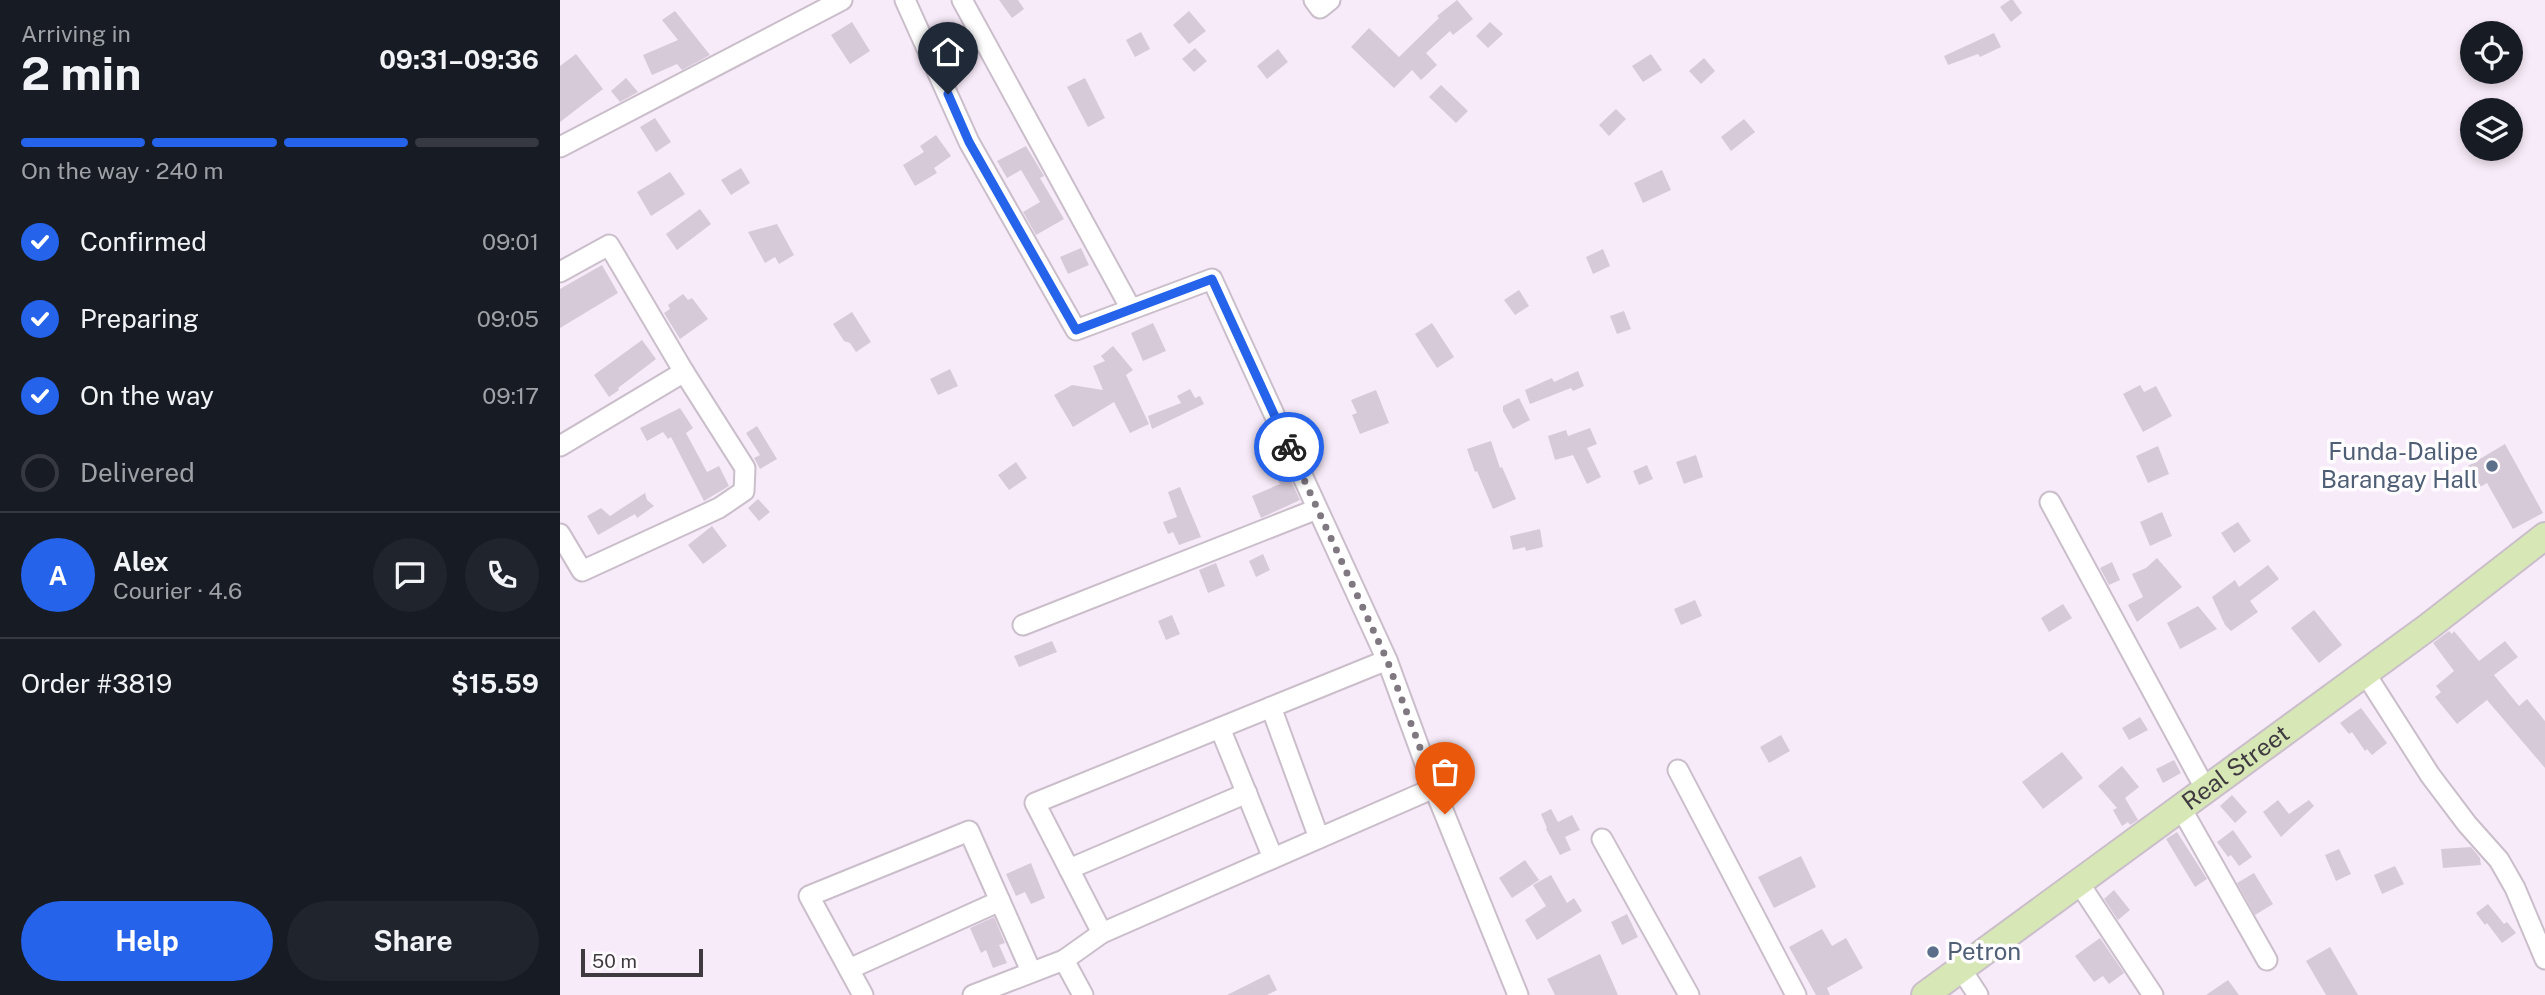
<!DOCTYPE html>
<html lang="en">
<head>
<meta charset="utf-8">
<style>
  :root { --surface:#171b24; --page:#20242c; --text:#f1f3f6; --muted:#9ea1a6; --line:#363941; --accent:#2563eb }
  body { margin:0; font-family:"Public Sans",sans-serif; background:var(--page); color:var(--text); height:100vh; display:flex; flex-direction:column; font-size:26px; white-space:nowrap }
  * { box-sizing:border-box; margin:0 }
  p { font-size:23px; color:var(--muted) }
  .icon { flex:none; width:38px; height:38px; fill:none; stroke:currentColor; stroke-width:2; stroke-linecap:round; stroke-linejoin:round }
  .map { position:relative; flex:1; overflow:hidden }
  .sheet { display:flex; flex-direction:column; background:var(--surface); width:560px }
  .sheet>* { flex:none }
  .fabs { position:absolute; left:1900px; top:21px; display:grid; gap:14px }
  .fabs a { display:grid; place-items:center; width:63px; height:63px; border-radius:50%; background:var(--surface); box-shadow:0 4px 10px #0003; font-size:35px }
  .scale { position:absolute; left:21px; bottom:18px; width:122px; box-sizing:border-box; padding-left:7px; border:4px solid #3f3a3f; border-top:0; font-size:19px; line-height:24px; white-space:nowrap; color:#3f3a3f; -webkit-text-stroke:5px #fffcff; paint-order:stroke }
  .pin { position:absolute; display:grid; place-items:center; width:60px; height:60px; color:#fff; margin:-72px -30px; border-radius:50% 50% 50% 0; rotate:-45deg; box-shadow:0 0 7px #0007 }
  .pin .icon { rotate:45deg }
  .courier { position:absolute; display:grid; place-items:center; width:70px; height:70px; margin:-35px; border:5px solid #2563eb; border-radius:50%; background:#fff; color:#222; box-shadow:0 2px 9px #0007 }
  .overview em { font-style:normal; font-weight:700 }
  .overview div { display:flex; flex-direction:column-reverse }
  .overview { display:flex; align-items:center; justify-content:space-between; height:119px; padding:0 21px }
  h1 { font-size:46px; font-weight:700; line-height:52px }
  .bar { display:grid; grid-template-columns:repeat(4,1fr); gap:10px 7px; align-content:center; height:84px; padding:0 21px }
  .bar i { height:9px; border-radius:5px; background:var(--line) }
  .bar .active { background:var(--accent) }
  .bar p { grid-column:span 4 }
  .line { display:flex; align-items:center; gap:18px; padding:0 21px; border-top:2px solid var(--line) }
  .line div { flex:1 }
  .round { display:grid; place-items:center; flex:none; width:74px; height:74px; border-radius:37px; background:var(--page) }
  ol { padding:0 21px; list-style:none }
  li { display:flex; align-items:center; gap:21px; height:77px }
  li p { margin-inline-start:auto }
  li .icon { padding:7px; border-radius:50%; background:var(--accent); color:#fff; stroke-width:4 }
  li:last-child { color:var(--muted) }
  li i { width:38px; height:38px; border:4px solid var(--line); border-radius:50% }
  .button { display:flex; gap:14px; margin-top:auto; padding:14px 21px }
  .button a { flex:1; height:80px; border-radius:42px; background:var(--accent); color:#fff; font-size:28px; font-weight:700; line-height:80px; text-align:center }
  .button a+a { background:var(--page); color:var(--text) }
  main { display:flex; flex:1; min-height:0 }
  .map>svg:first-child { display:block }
  .building { fill:#d7cad8 }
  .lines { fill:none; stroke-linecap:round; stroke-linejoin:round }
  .minor-casing { stroke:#cabecb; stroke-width:23 }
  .secondary-casing { stroke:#cabecb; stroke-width:30 }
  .minor { stroke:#fff; stroke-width:19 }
  .secondary { stroke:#d7e7b5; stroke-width:26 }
  .done { stroke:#807880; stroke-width:7; stroke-dasharray:0 12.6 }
  .route { stroke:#2563eb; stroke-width:9 }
  .service-dot { fill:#5c6f8a; stroke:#fffcff; stroke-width:2.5 }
  .labels { text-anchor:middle; stroke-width:7; stroke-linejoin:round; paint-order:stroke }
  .service-label { font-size:24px; fill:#4e5e75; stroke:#fffcff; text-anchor:end }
  .street-label { font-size:24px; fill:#3f3a3f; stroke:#fffcff }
</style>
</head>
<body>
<main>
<section class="sheet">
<div class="overview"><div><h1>2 min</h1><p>Arriving in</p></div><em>09:31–09:36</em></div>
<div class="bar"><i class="active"></i><i class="active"></i><i class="active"></i><i></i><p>On the way · 240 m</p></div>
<ol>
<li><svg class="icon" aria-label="check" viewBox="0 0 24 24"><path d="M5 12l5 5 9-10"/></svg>Confirmed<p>09:01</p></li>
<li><svg class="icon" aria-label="check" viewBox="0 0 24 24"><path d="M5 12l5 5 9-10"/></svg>Preparing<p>09:05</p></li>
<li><svg class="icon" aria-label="check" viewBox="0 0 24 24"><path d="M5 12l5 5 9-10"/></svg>On the way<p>09:17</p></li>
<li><i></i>Delivered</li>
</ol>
<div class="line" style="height:126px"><b class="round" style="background:var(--accent);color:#fff">A</b><div><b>Alex</b><p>Courier · 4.6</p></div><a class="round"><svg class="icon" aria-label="chat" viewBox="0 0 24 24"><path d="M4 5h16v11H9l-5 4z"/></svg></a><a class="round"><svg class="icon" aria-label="phone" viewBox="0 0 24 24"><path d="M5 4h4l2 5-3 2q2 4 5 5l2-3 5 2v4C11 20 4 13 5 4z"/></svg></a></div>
<div class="line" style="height:91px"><div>Order #3819</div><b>$15.59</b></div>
<div class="button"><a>Help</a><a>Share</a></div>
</section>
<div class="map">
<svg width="1985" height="995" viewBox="0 0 1985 995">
  <rect width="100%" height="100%" fill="#f8ebf9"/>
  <g class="building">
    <path d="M439 0H458L464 9 452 18Z"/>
    <path d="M897 0 913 19 893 35 890 31 866 53 877 65 861 80 852 70 834 88 791 47 809 28 839 57 879 18 877 16Z"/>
    <path d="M1450 0H1453L1462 13 1451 22 1440 7Z"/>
    <path d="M115 11 150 55 122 70 117 64 92 75 83 55 118 40 102 20Z"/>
    <path d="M629 11 646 31 629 44 613 25Z"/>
    <path d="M292 22 310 51 290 64 271 35Z"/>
    <path d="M930 22 943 34 928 48 916 36Z"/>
    <path d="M581 32 590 49 575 57 566 40Z"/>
    <path d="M1434 33 1441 47 1420 57 1418 54 1388 65 1384 56Z"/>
    <path d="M635 48 647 61 634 72 622 59Z"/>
    <path d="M718 49 728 62 707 79 697 66Z"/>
    <path d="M16 54 43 89 0 122V66Z"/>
    <path d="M1091 54 1102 70 1083 82 1072 66Z"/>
    <path d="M1144 58 1155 71 1141 84 1129 71Z"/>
    <path d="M66 78 78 92 60 102 51 91Z"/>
    <path d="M525 78 545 118 528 127 507 87Z"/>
    <path d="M881 85 908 111 896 123 869 97Z"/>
    <path d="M1056 109 1066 119 1049 136 1039 125Z"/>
    <path d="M95 118 111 142 96 152 80 127Z"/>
    <path d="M1184 119 1195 132 1171 151 1161 137Z"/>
    <path d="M376 135 391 156 374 168 377 173 355 186 343 165 364 152 360 146Z"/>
    <path d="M466 146 484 176 480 178 504 219 476 235 463 212 480 202 461 170 447 178 437 161Z"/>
    <path d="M181 168 190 183 171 195 161 180Z"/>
    <path d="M1102 170 1111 190 1083 203 1074 183Z"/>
    <path d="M110 172 125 194 91 216 77 192Z"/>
    <path d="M140 209 151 224 117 250 106 234Z"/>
    <path d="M217 224 234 255 219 264 215 257 205 263 188 232Z"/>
    <path d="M521 248 529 265 508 274 500 257Z"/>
    <path d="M1043 249 1050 266 1033 274 1026 257Z"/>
    <path d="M42 265 58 293 0 328V289Z"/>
    <path d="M959 290 969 306 955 315 944 300Z"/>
    <path d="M123 294 128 300 132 298 148 319 120 339 104 313 110 309 108 305Z"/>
    <path d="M1064 311 1071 329 1057 334 1050 316Z"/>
    <path d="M292 312 311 342 296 352 290 343 284 341 273 324Z"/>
    <path d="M593 323 606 351 583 361 571 333Z"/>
    <path d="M872 323 894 357 877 368 855 334Z"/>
    <path d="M82 340 96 359 58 388 59 390 49 397 34 375Z"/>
    <path d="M553 346 573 370 566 375 589 424 570 433 554 402 513 427 494 395 512 385 543 390 533 366 545 361 541 356Z"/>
    <path d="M390 369 398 386 378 395 370 379Z"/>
    <path d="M1018 371 1024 386 1013 391 1011 388 970 404 965 390 992 378 994 382Z"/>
    <path d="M1580 385 1584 392 1596 386 1612 416 1583 432 1563 394Z"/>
    <path d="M630 389 635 398 640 396 644 404 592 429 588 416 621 403 617 396Z"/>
    <path d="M816 390 829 423 800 434 792 415 797 413 791 400Z"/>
    <path d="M959 398 970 420 953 429 943 411V406Z"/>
    <path d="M120 408 133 428 126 433 147 472 159 466 169 486 144 501 111 437 108 439 103 432 87 441 80 428Z"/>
    <path d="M197 426 217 459 200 469 194 458 200 455 186 433Z"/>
    <path d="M1030 428 1037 444 1027 448 1041 477 1027 484 1013 455 995 460 988 436 1006 430 1008 436Z"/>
    <path d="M931 441 940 468 942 467 956 499 933 509 917 471 915 472 907 449Z"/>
    <path d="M1945 444 1983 513 1953 529 1927 483 1920 487 1908 466Z"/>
    <path d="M1598 446 1609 474 1588 483 1576 456Z"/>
    <path d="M1136 455 1143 477 1124 484 1116 462Z"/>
    <path d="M456 462 467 478 449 490 438 475Z"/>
    <path d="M1087 465 1093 479 1079 485 1073 471Z"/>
    <path d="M725 468 740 500 701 518 692 496 720 484 715 474Z"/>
    <path d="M620 487 641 537 619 545 613 532 608 534 603 522 617 517 608 492Z"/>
    <path d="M85 493 87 500 94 506 77 518 75 514 38 535 27 516 41 508 50 516Z"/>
    <path d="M198 499 210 512 199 521 188 508Z"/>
    <path d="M1602 512 1612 536 1590 546 1580 522Z"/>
    <path d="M1678 522 1691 541 1674 553 1661 533Z"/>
    <path d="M152 526 167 546 143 564 128 545Z"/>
    <path d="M980 529 983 547 966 551 965 547 953 550 950 536Z"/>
    <path d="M703 554 710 570 696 577 689 561Z"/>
    <path d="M1597 558 1622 587 1577 622 1568 605 1583 597 1572 574 1586 568Z"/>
    <path d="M1552 562 1560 580 1549 585 1540 568Z"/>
    <path d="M656 563 665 586 648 593 639 570Z"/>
    <path d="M1708 565 1719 579 1690 601 1698 612 1671 631 1665 625 1652 597 1675 580 1679 587Z"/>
    <path d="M1135 600 1142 616 1121 625 1114 609Z"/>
    <path d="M1503 604 1512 618 1489 632 1481 618Z"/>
    <path d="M1638 606 1657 629 1620 649 1607 623Z"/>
    <path d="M1754 610 1782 645 1759 663 1731 628Z"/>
    <path d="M612 615 620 634 606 640 598 621Z"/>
    <path d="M1889 631 1892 634 1894 631 1919 661 1945 641 1958 657 1934 675 1959 706 1967 699 1985 721V768L1927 700 1897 724 1875 697 1881 692 1876 686 1894 671 1873 643Z"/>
    <path d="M492 641 497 652 459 667 454 656Z"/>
    <path d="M1801 708 1827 743 1812 755 1807 749 1805 751 1792 732 1789 734 1780 723Z"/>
    <path d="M1580 717 1588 730 1569 740 1562 728Z"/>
    <path d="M1221 735 1230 751 1209 763 1200 747Z"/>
    <path d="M1502 752 1523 778 1483 809 1462 782Z"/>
    <path d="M1614 760 1621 773 1603 783 1596 769Z"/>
    <path d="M1562 766 1579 787 1565 798 1578 820 1570 825 1568 822 1562 826 1553 810 1557 808 1538 786Z"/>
    <path d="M1672 795 1687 812 1675 823 1660 806Z"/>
    <path d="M1718 800 1729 814 1749 800 1754 806 1721 837 1703 812Z"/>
    <path d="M991 809 998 822 1012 815 1020 830 1005 837 1011 850 1000 855 986 829 987 828 981 814Z"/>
    <path d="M1673 830 1692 857 1679 866 1671 855 1668 857 1657 842Z"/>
    <path d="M1617 832 1647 879 1635 887 1606 839Z"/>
    <path d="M1911 847 1920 858 1921 865 1883 868 1881 849Z"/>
    <path d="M1779 849 1791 874 1776 881 1765 855Z"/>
    <path d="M1241 856 1256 887 1214 908 1198 877Z"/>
    <path d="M965 860 979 880 952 898 939 878Z"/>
    <path d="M471 863 485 898 471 904 465 892 456 896 446 874Z"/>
    <path d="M1835 866 1844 884 1822 894 1814 875Z"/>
    <path d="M1694 873 1713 904 1695 915 1677 883Z"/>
    <path d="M991 875 1007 903 1014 898 1022 911 977 940 965 920 986 906 973 885Z"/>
    <path d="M1554 890 1570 910 1558 920 1544 899Z"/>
    <path d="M1928 904 1944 924 1947 922 1956 933 1942 943 1927 923 1925 925 1916 913Z"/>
    <path d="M1067 914 1078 937 1062 945 1051 922Z"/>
    <path d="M434 917 445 943 439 945 447 963 433 968 426 950 421 953 410 928Z"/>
    <path d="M1262 929 1272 946 1286 938 1303 968 1267 988 1270 995H1256L1229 947Z"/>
    <path d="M1540 938 1564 973 1549 984 1543 976 1534 982 1515 956Z"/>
    <path d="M1770 947 1798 995H1766L1746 961Z"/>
    <path d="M1040 954 1058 995H995L987 979Z"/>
    <path d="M709 974 717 990 707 995H667Z"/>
    <path d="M1668 980 1679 995H1646Z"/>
  </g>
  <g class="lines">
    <defs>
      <g id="minor">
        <path d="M345 0 409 142 516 330 652 279 827 660 874 788 958 995"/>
        <path d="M402 0 571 309"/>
        <path d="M754 0 760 8 770 0"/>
        <path d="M0 147 282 0"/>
        <path d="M0 272 49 245 124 372 185 468 184 491 159 508 22 571 0 534"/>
        <path d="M0 446 124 372"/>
        <path d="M1490 502 1646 790"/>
        <path d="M463 625 757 509"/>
        <path d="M1805 673 1870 775 1907 824 1939 860 1955 888 1985 959"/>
        <path d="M711 707 759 838"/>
        <path d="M660 728 713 858"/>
        <path d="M1118 770 1236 995"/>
        <path d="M1621 808 1707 960"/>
        <path d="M1042 839 1129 995"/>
        <path d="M509 869 687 793"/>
        <path d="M1519 883 1593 995"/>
        <path d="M542 933 475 803 827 660"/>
        <path d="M504 960 542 933 874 788"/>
        <path d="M289 969 440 901"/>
        <path d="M1401 969 1418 995"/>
        <path d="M303 995 249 896 409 831 471 971"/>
        <path d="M413 995 504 960 523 995"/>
      </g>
      <g id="secondary">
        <path id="s1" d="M1365 995 1868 627 1985 536"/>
      </g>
    </defs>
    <use href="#minor" class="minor-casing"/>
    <use href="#secondary" class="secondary-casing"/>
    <use href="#minor" class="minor"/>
    <use href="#secondary" class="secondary"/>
  </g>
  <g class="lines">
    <path class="done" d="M729 447 827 660 885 814"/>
    <path class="route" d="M388 94 409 142 516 330 652 279 729 447"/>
  </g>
  <g class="service-dot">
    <circle cx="1932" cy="466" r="7"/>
    <circle cx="1373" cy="952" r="7"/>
  </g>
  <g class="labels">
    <g class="service-label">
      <text x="1918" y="460">Funda-Dalipe<tspan x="1918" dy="28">Barangay Hall</tspan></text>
      <text x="1387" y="960" text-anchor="start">Petron</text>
    </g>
    <g class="street-label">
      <text dy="8" stroke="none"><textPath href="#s1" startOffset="385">Real Street</textPath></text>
    </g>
  </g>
</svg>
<div class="fabs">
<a><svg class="icon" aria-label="locate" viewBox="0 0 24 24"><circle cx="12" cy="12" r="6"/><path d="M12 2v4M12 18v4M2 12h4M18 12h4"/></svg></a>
<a><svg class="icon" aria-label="layers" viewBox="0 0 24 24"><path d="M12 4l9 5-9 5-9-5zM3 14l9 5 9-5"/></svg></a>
</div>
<div class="scale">50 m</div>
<div class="pin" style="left:885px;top:814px;background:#ea580c"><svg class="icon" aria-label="bag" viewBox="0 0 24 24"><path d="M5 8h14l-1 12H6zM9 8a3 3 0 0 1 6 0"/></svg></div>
<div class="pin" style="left:388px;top:94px;background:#1f2937"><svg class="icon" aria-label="home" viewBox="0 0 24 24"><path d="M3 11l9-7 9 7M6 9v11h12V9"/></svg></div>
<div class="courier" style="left:729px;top:447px"><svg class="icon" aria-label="bike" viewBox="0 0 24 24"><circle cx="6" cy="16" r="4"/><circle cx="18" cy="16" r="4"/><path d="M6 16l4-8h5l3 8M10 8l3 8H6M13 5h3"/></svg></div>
</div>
</main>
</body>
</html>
